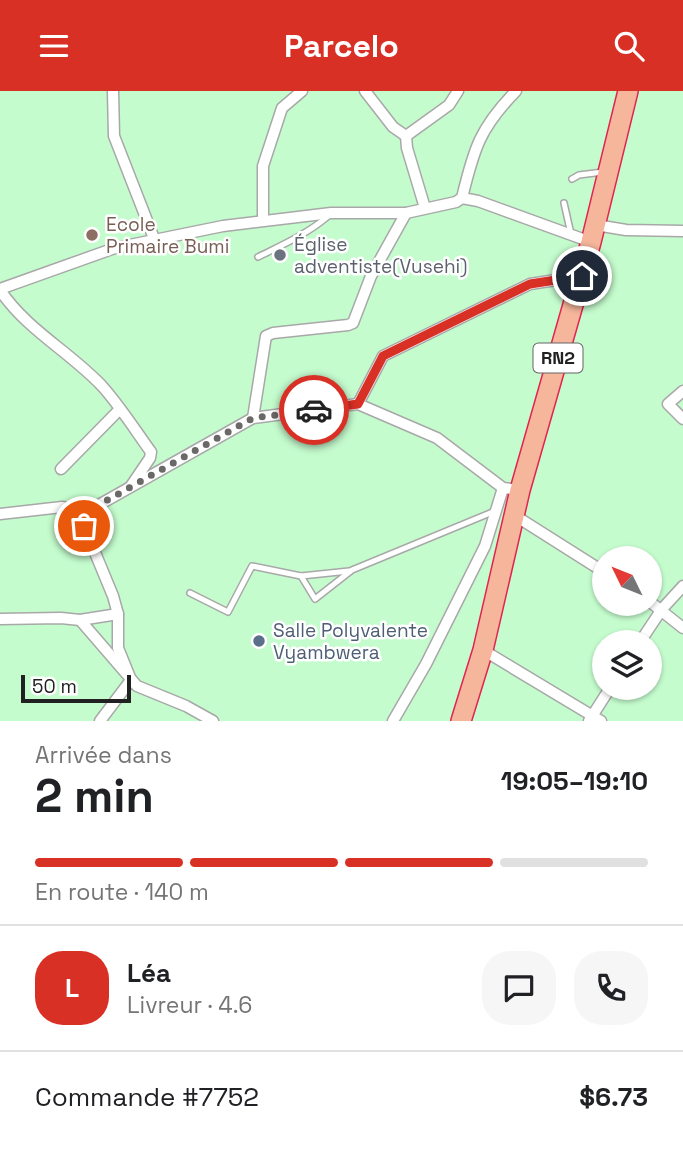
<!DOCTYPE html>
<html lang="fr">
<head>
<meta charset="utf-8">
<style>
  :root { --surface:#fff; --page:#f6f6f6; --text:#202124; --muted:#757577; --line:#e0e0e0; --accent:#d93025 }
  body { margin:0; font-family:"Space Grotesk",sans-serif; background:var(--page); color:var(--text); height:100vh; display:flex; flex-direction:column; font-size:26px; white-space:nowrap }
  * { box-sizing:border-box; margin:0 }
  p { font-size:23px; color:var(--muted) }
  .icon { flex:none; width:38px; height:38px; fill:none; stroke:currentColor; stroke-width:2; stroke-linecap:round; stroke-linejoin:round }
  .map { position:relative; height:630px; overflow:hidden }
  .details { display:flex; flex-direction:column; background:var(--surface); flex:1 }
  .details>* { flex:none }
  .needle { width:46px; rotate:313deg }
  .tools { position:absolute; left:592px; top:455px; display:grid; gap:14px }
  .tools a { display:grid; place-items:center; width:70px; height:70px; border-radius:50%; background:var(--surface); box-shadow:0 2px 5px #0004; font-size:35px }
  .scale { position:absolute; left:21px; bottom:18px; width:110px; box-sizing:border-box; padding-left:7px; border:4px solid #212121; border-top:0; font-size:19px; line-height:24px; white-space:nowrap; color:#212121; -webkit-text-stroke:5px #fff; paint-order:stroke }
  .pin { position:absolute; display:grid; place-items:center; width:60px; height:60px; color:#fff; margin:-30px; border:4px solid #fff; border-radius:50%; box-shadow:0 2px 7px #0007 }
  .courier { position:absolute; display:grid; place-items:center; width:70px; height:70px; margin:-35px; border:5px solid #d93025; border-radius:50%; background:#fff; color:#222; box-shadow:0 2px 9px #0007 }
  .summary em { font-style:normal; font-weight:600 }
  .summary div { display:flex; flex-direction:column-reverse }
  .summary { display:flex; align-items:center; justify-content:space-between; height:119px; padding:0 35px }
  h1 { font-size:46px; font-weight:600; line-height:52px }
  .bar { display:grid; grid-template-columns:repeat(4,1fr); gap:10px 7px; align-content:center; height:84px; padding:0 35px }
  .bar i { height:9px; border-radius:5px; background:var(--line) }
  .bar .current { background:var(--accent) }
  .bar p { grid-column:span 4 }
  .line { display:flex; align-items:center; gap:18px; padding:0 35px; border-top:2px solid var(--line) }
  .line div { flex:1 }
  .round { display:grid; place-items:center; flex:none; width:74px; height:74px; border-radius:28px; background:var(--page) }
  header { display:flex; justify-content:space-between; align-items:center; height:91px; padding:0 35px; background:var(--accent); color:#fff; font-size:32px; font-weight:600 }
  .map>svg:first-child { display:block }
  .park { fill:#c5fcce; fill-rule:evenodd }
  .lines { fill:none; stroke-linecap:round; stroke-linejoin:round }
  .service-casing { stroke:#a8a8a8; stroke-width:8 }
  .minor-casing { stroke:#a8a8a8; stroke-width:13 }
  .trunk-casing { stroke:#e32252; stroke-width:22 }
  .service { stroke:#fff; stroke-width:5 }
  .minor { stroke:#fff; stroke-width:10 }
  .trunk { stroke:#f5b69b; stroke-width:19 }
  .done { stroke:#6a6967; stroke-width:7; stroke-dasharray:0 12.6 }
  .route { stroke:#d93025; stroke-width:9 }
  .education-dot { fill:#8d6e63; stroke:#fff; stroke-width:2.5 }
  .worship-dot { fill:#6b7280; stroke:#fff; stroke-width:2.5 }
  .service-dot { fill:#5c6f8a; stroke:#fff; stroke-width:2.5 }
  .labels { text-anchor:middle; stroke-width:5; stroke-linejoin:round; paint-order:stroke }
  .shield { fill:#fff; stroke:#646464; stroke-width:2 }
  .shield-label { font-size:18px; font-weight:bold; fill:#212121 }
  .education-label { font-size:19px; fill:#785e54; stroke:#fff; text-anchor:start }
  .worship-label { font-size:19px; fill:#5b616d; stroke:#fff; text-anchor:start }
  .service-label { font-size:19px; fill:#4e5e75; stroke:#fff; text-anchor:start }
</style>
</head>
<body>
<header><svg class="icon" aria-label="menu" viewBox="0 0 24 24"><path d="M4 6h16M4 12h16M4 18h16"/></svg>Parcelo<svg class="icon" aria-label="search" viewBox="0 0 24 24"><circle cx="10" cy="10" r="6"/><path d="M15 15l6 6"/></svg></header>
<div class="map">
<svg width="683" height="630" viewBox="0 0 683 630">
  <rect width="100%" height="100%" fill="#f2f0e8"/>
  <path class="park" d="M0 0H683V630H0ZM604 467H649V513H604ZM604 551H649V597H604Z"/>
  <g class="lines">
    <defs>
      <g id="service">
        <path d="M572 88 579 84 603 81"/>
        <path d="M564 112 571 143"/>
        <path d="M258 166C282 154 307 143 327 126"/>
        <path d="M301 485 349 480"/>
        <path d="M190 502 228 521 252 475 301 485 315 508 352 479 495 420"/>
      </g>
      <g id="minor">
        <path d="M113 0 114 45 155 150"/>
        <path d="M365 0 393 36 406 45"/>
        <path d="M406 45 407 57 425 117"/>
        <path d="M406 45 449 14 458 0"/>
        <path d="M462 107C474 57 480 37 516 0"/>
        <path d="M263 129V75L282 17 302 0"/>
        <path d="M596 134 626 139 683 140"/>
        <path d="M0 198 115 157 223 135 331 122H406L456 111 462 107 478 110 591 151"/>
        <path d="M0 199C27 239 70 261 102 295 120 315 135 339 151 361L150 367 131 395"/>
        <path d="M683 300 668 313 683 328"/>
        <path d="M358 313 383 265 530 193 582 185"/>
        <path d="M253 327 266 245 273 242 348 234 353 232 371 185 406 122"/>
        <path d="M61 378 120 318"/>
        <path d="M0 423 62 416 88 420"/>
        <path d="M514 424 604 481"/>
        <path d="M649 510 683 537"/>
        <path d="M0 528 61 527 80 529 137 595 186 615 213 630"/>
        <path d="M80 529 118 523"/>
        <path d="M640 551 662 518 683 495"/>
        <path d="M483 559 601 630"/>
        <path d="M100 630 131 589 118 557V523L113 505 84 435 88 420 253 327 358 313 437 347 503 397 520 399"/>
        <path d="M393 630 426 573 485 455 503 397"/>
        <path d="M589 630 610 597"/>
      </g>
      <path id="trunk" d="M461 630 483 559 520 399 591 151 628 0"/>
    </defs>
    <use href="#service" class="service-casing"/>
    <use href="#minor" class="minor-casing"/>
    <use href="#trunk" class="trunk-casing"/>
    <use href="#service" class="service"/>
    <use href="#minor" class="minor"/>
    <use href="#trunk" class="trunk"/>
  </g>
  <g class="lines">
    <path class="done" d="M84 435 88 420 253 327 314 319"/>
    <path class="route" d="M314 319 358 313 383 265 530 193 582 185"/>
  </g>
  <circle class="education-dot" cx="92" cy="144" r="7"/>
  <circle class="worship-dot" cx="280" cy="164" r="7"/>
  <circle class="service-dot" cx="259" cy="550" r="7"/>
  <g class="labels">
    <rect class="shield" x="533.5" y="252.5" width="49" height="29" rx="5"/>
    <g class="shield-label">
      <text x="558" y="273">RN2</text>
    </g>
    <g class="education-label">
      <text x="106" y="140">Ecole<tspan x="106" dy="22">Primaire Bumi</tspan></text>
    </g>
    <g class="worship-label">
      <text x="294" y="160">Église<tspan x="294" dy="22">adventiste(Vusehi)</tspan></text>
    </g>
    <g class="service-label">
      <text x="273" y="546">Salle Polyvalente<tspan x="273" dy="22">Vyambwera</tspan></text>
    </g>
  </g>
</svg>
<div class="tools">
<a><svg class="needle" viewBox="-14 -14 28 28"><path d="M0-13l5 13h-10z" fill="#e53935"/><path d="M0 13l5-13h-10z" fill="#757577"/></svg></a>
<a><svg class="icon" aria-label="layers" viewBox="0 0 24 24"><path d="M12 4l9 5-9 5-9-5zM3 14l9 5 9-5"/></svg></a>
</div>
<div class="scale">50 m</div>
<div class="pin" style="left:84px;top:435px;background:#ea580c"><svg class="icon" aria-label="bag" viewBox="0 0 24 24"><path d="M5 8h14l-1 12H6zM9 8a3 3 0 0 1 6 0"/></svg></div>
<div class="pin" style="left:582px;top:185px;background:#1f2937"><svg class="icon" aria-label="home" viewBox="0 0 24 24"><path d="M3 11l9-7 9 7M6 9v11h12V9"/></svg></div>
<div class="courier" style="left:314px;top:319px"><svg class="icon" aria-label="car" viewBox="0 0 24 24"><path d="M5 17H2v-5l4-1 3-4h7l3 4 3 1v5h-3M9 17h6M6 11h13"/><circle cx="7" cy="17" r="2"/><circle cx="17" cy="17" r="2"/></svg></div>
</div>
<section class="details">
<div class="summary"><div><h1>2 min</h1><p>Arrivée dans</p></div><em>19:05–19:10</em></div>
<div class="bar"><i class="current"></i><i class="current"></i><i class="current"></i><i></i><p>En route · 140 m</p></div>
<div class="line" style="height:126px"><b class="round" style="background:var(--accent);color:#fff">L</b><div><b>Léa</b><p>Livreur · 4.6</p></div><a class="round"><svg class="icon" aria-label="chat" viewBox="0 0 24 24"><path d="M4 5h16v11H9l-5 4z"/></svg></a><a class="round"><svg class="icon" aria-label="phone" viewBox="0 0 24 24"><path d="M5 4h4l2 5-3 2q2 4 5 5l2-3 5 2v4C11 20 4 13 5 4z"/></svg></a></div>
<div class="line" style="height:91px"><div>Commande #7752</div><b>$6.73</b></div>
</section>
</body>
</html>
